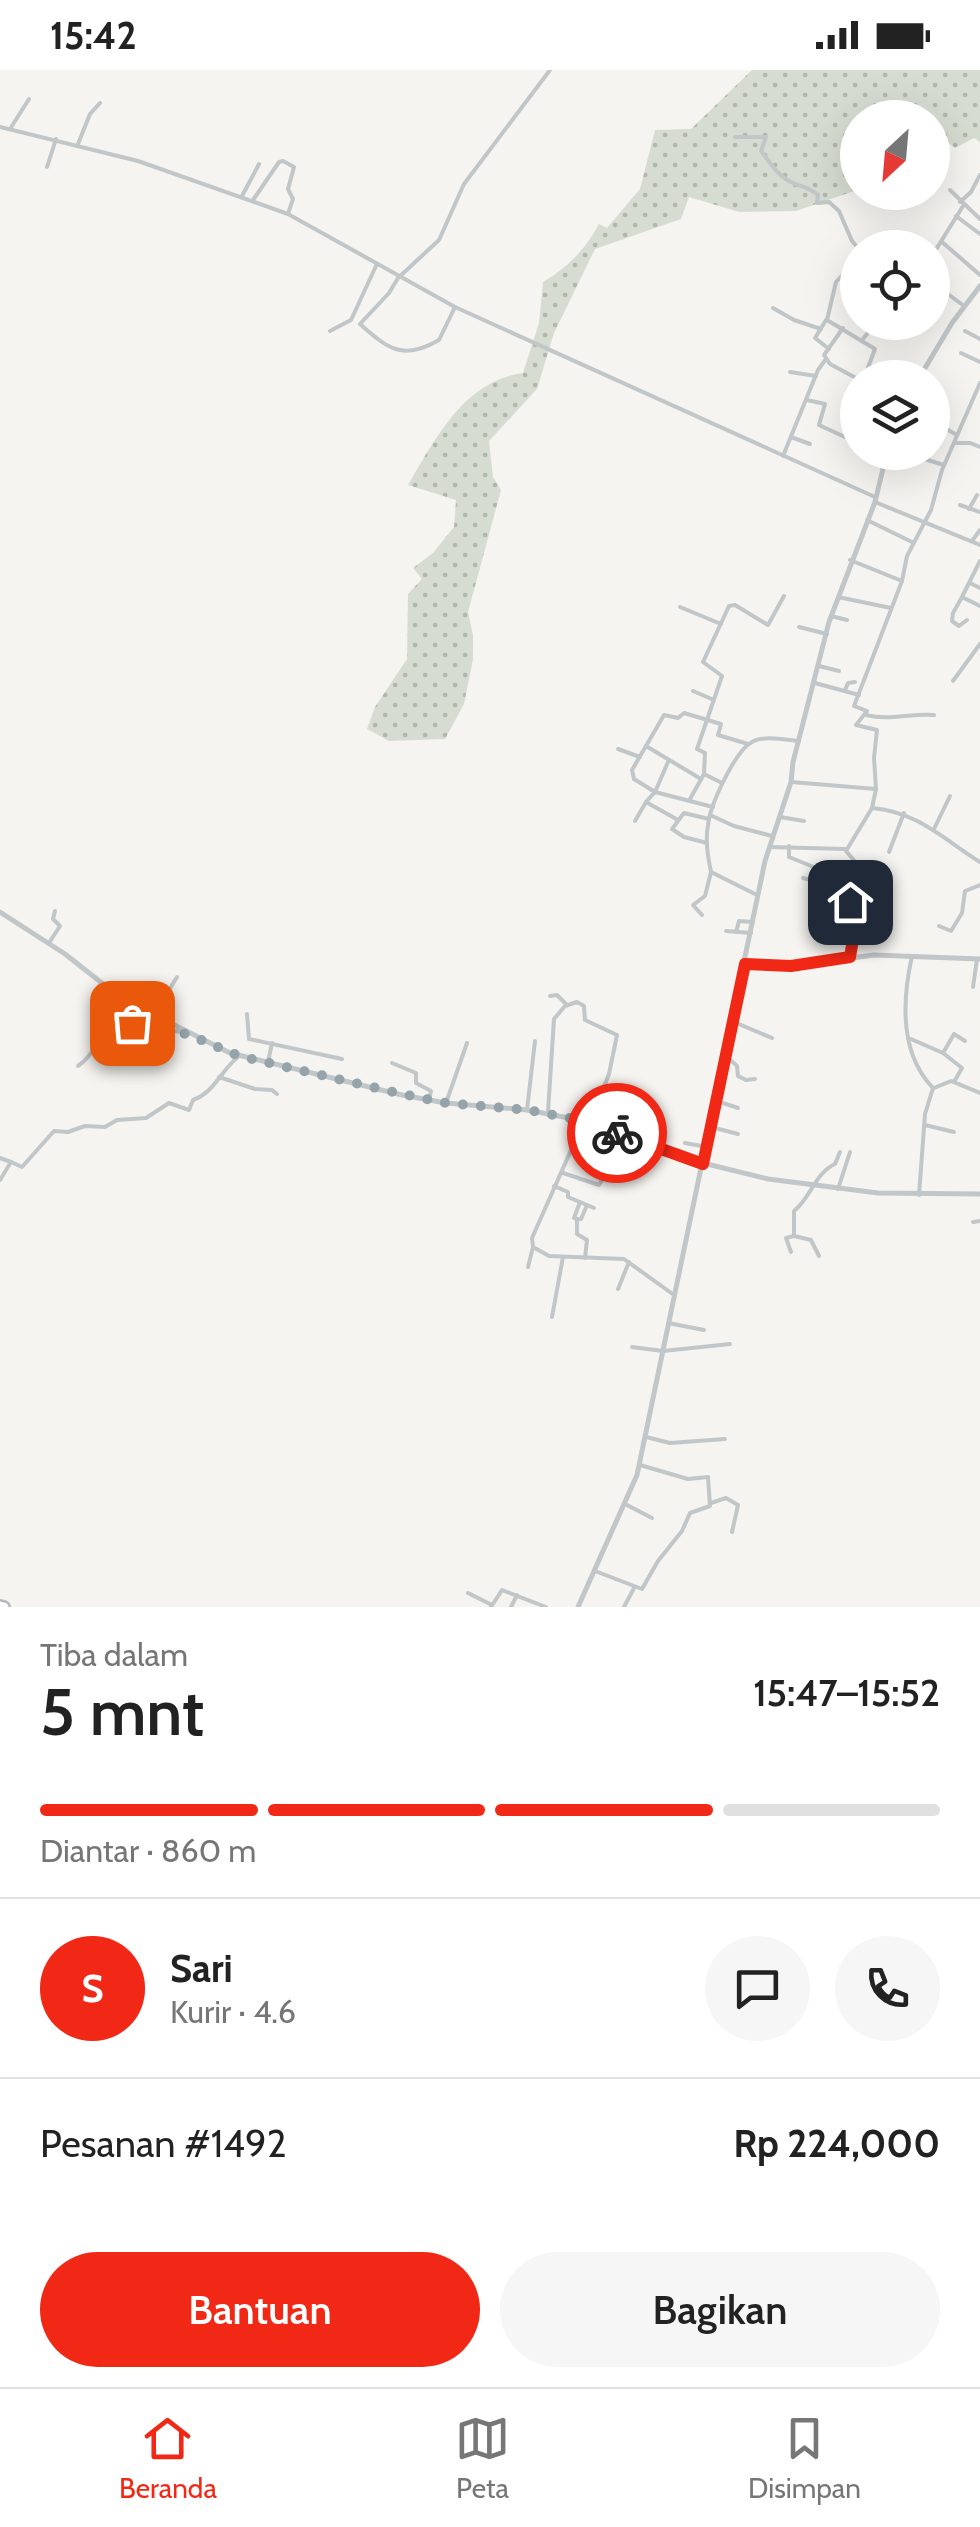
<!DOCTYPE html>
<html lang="id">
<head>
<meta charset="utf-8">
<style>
  :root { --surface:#fff; --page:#f6f6f6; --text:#222; --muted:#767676; --line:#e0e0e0; --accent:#f02815 }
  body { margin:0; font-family:Cabin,sans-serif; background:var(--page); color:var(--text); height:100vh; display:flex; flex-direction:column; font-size:38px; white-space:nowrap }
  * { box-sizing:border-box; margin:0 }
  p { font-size:32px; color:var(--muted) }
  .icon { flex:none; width:55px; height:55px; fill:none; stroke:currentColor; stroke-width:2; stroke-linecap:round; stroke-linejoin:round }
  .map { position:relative; height:1537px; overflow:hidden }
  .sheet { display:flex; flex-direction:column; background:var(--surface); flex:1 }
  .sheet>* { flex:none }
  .needle { width:65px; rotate:206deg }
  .buttons { position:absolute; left:840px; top:30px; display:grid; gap:20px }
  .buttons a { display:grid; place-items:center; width:110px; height:110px; border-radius:50%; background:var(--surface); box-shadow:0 10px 40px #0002; font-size:50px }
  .pin { position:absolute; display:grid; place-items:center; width:85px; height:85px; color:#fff; margin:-42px; border-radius:20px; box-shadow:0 5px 15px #0006 }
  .courier { position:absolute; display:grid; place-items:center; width:100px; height:100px; margin:-50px; border:8px solid #f02815; border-radius:50%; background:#fff; color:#222; box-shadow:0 2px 12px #0007 }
  .summary em { font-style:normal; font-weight:600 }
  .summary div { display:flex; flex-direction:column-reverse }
  .summary { display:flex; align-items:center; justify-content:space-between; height:170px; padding:0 40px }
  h1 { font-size:65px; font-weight:600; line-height:75px }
  .bar { display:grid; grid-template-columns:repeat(4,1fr); gap:15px 10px; align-content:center; height:120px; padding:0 40px }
  .bar i { height:12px; border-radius:8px; background:var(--line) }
  .bar .active { background:var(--accent) }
  .bar p { grid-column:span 4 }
  .line { display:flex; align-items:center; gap:25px; padding:0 40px; border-top:2px solid var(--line) }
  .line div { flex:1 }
  .round { display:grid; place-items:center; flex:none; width:105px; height:105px; border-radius:52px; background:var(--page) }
  .action { display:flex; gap:20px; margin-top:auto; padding:20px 40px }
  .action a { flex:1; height:115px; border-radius:60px; background:var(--accent); color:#fff; font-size:40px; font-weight:600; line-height:115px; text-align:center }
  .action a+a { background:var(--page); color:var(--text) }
  .status { display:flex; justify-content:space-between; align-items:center; height:70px; padding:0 50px; background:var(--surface); direction:ltr }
  .status svg { height:28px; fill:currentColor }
  .menu { display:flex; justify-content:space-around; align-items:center; height:140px; border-top:2px solid var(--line); background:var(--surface); font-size:28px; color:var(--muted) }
  .menu a { display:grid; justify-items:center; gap:5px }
  .menu .active { color:var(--accent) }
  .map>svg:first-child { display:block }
  .grass { fill:url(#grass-dots) }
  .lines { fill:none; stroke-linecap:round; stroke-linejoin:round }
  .trunk-casing { stroke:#b3b8ba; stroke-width:14 }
  .minor { stroke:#c1c6c9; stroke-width:4 }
  .tertiary { stroke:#c1c6c9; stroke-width:5 }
  .trunk { stroke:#fff; stroke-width:9 }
  .done { stroke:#95a4aa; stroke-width:10; stroke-dasharray:0 18 }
  .route { stroke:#f02815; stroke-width:12 }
</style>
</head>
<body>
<div class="status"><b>15:42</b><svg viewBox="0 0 49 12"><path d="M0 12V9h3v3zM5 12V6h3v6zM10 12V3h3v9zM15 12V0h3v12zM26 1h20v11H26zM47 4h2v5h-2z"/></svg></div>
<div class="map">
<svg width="980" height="1537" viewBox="0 0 980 1537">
  <defs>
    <pattern id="grass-dots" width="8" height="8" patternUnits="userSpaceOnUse" patternTransform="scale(2.5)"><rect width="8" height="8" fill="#d6dcd1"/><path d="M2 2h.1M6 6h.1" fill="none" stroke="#b1b7af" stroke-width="1.8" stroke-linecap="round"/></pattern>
  </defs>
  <rect width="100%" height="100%" fill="#f5f4f0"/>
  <path class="grass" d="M752 0H980V72L974 68 955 78 945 70 933 80 932 48H858L857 120 796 141 739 142 689 127 681 149 595 179 554 263 537 319 489 371 493 407 501 420 468 542 473 565V589L464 634 445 669 389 671 367 659 375 637 407 589 408 524 422 509 413 498 433 483 454 457 456 430 408 415C435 369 464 311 523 303L539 253 543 212C568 197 585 180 599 154L607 158 640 119 655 60 691 59Z"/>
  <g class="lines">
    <defs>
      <path id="trunk" d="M0 1536 4 1537"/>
    </defs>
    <use href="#trunk" class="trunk-casing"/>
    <g class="minor">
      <path d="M0 57 138 91 288 144 455 237 875 427"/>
      <path d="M10 59 29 29"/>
      <path d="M735 67H766L761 81C769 91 777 105 789 111 800 117 808 116 818 125L817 133 829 132 839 141 852 171 858 178"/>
      <path d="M78 74 90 44 100 33"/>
      <path d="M47 97 56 69"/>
      <path d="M950 120 980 149"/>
      <path d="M242 126 259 94"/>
      <path d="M253 130 279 92 283 91 294 97 288 119 293 129 288 144"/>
      <path d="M960 132 971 122 980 105"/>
      <path d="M956 146 980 164"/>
      <path d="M942 172 980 205"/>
      <path d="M932 186 963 136"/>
      <path d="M858 198 850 197 836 212 827 250 875 279 864 308"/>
      <path d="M932 212 964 236"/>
      <path d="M932 236 944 220"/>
      <path d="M455 237 439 270C403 291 388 279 360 254L389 223 398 208 439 170 464 114 550 0"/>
      <path d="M773 238 794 250 821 259"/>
      <path d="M826 250 815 268 829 279"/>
      <path d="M843 258 824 285 830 294 858 309"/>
      <path d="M909 260 917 252"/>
      <path d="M330 261 351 250 376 196"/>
      <path d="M965 261 980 269"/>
      <path d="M863 269 876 252"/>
      <path d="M961 283 980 292"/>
      <path d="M790 302 816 306"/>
      <path d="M807 330 825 334 819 355 845 367"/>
      <path d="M852 333 858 322"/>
      <path d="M932 351 957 365"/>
      <path d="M791 367 810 374"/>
      <path d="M956 373H970L980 377"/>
      <path d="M902 382 944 395"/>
      <path d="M783 386 818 300 826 289"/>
      <path d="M875 432 980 475"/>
      <path d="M960 435 980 442"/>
      <path d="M969 439 977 425"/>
      <path d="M867 450 912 472"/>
      <path d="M972 471 980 460"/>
      <path d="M850 490 902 511"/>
      <path d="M980 491 962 527 980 536"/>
      <path d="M970 513 980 518"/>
      <path d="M838 527 891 538"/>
      <path d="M962 527 953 543 952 551 959 556 967 550"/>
      <path d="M680 537 721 554"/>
      <path d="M831 546 847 550"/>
      <path d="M799 557 827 564"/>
      <path d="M819 596 839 601"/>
      <path d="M953 611 980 574"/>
      <path d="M815 613 859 625"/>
      <path d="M845 620 848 613 855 612"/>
      <path d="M693 621 714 630"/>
      <path d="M866 645C890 651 910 643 934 645"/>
      <path d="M646 676 701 709"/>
      <path d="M618 679 640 687"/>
      <path d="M668 692 655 722 646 732 678 750"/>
      <path d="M704 704 722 713"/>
      <path d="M791 712 876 719"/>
      <path d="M690 729 704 704 705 683 697 679 722 606 703 592 729 536 735 535 768 555 784 526"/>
      <path d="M713 737 655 722 634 709 632 700 664 645 678 648 684 643 721 654 718 665 748 674"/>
      <path d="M872 738C918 742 943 769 980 792"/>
      <path d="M710 745 734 756 772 766"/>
      <path d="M780 747 804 751"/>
      <path d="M635 751 646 732"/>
      <path d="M934 759 950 726"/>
      <path d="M707 773 684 767 672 759 684 743 709 749"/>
      <path d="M789 776V787L826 802 854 807"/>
      <path d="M770 777 845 779"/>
      <path d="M889 782 904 743"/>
      <path d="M803 808 824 814 826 827 849 830"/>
      <path d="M757 825 711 802C708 787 705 771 708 755 710 735 735 681 752 672 763 665 786 670 799 671"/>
      <path d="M702 845 693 835 705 826 711 802"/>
      <path d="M939 856 951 861 962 843 965 821 980 815"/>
      <path d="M726 861 751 863"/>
      <path d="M736 862 739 851 753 852"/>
      <path d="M818 863 854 860"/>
      <path d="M49 873 60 856 53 849 55 841"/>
      <path d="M850 886 858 841 849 830 858 795 846 781 872 738 876 719 874 688 877 660 856 655 867 641 854 636 902 511 907 486 931 440 942 400 980 313"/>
      <path d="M912 886C902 931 900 984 933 1018L925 1044 919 1125"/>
      <path d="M973 917 977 889"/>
      <path d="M550 926 557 925 567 935"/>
      <path d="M247 944 249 969 342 989"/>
      <path d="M153 946 177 907"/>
      <path d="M734 952 772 968"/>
      <path d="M911 969 943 983 954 964 965 971"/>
      <path d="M943 983 962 998 954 1012"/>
      <path d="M726 986 737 996 738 1006 746 1010 755 1009"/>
      <path d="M268 992 272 973"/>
      <path d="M392 993 416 1003V1013L431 1021 429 1030"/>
      <path d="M78 996C95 985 99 963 116 951L187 963"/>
      <path d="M219 1007 255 1019 272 1020 277 1024"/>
      <path d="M934 1018 951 1011 980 1023"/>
      <path d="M717 1031 738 1038"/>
      <path d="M446 1033 467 973"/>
      <path d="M527 1040 535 971"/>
      <path d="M548 1042 554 949 565 936 577 932 584 936 585 950 617 965 609 1004 590 1052"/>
      <path d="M584 1051 532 1168 533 1177 549 1186 624 1189 674 1225"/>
      <path d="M925 1055 954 1062"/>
      <path d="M711 1057 738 1064"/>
      <path d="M685 1073 707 1077"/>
      <path d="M606 1076 609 1070 621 1074"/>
      <path d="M0 1088 11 1092"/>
      <path d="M563 1103 599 1115 626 1066"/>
      <path d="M0 1110 11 1092 22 1097 54 1061 68 1062 85 1056 105 1057 117 1050 146 1048 169 1033 189 1040 193 1030C215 1022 221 1000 239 986"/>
      <path d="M554 1116 568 1122V1127L594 1138"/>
      <path d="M838 1119 850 1082"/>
      <path d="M580 1132 574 1148 577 1149V1164L587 1170 585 1188"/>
      <path d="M577 1149H581L587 1135"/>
      <path d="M973 1152 980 1151"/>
      <path d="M791 1182 786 1168 794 1166"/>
      <path d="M819 1186 811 1170 794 1166V1141C810 1129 815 1103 835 1094L840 1082"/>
      <path d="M528 1197 533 1177"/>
      <path d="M618 1219 629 1192"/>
      <path d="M552 1247 563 1187"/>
      <path d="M668 1253 704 1260"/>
      <path d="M632 1277 663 1281 730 1274"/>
      <path d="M646 1367 670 1373 725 1369"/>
      <path d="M711 1433 726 1428 738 1435 732 1462"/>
      <path d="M627 1435 652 1448"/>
      <path d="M595 1501 642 1519 658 1491 682 1461 690 1443 710 1436 708 1407 688 1409 640 1395"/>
      <path d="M468 1523 492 1535"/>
      <path d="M491 1537 502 1520 546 1537"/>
      <path d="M511 1537 517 1525"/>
      <path d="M624 1537 634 1518"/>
    </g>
    <g class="tertiary">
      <path d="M919 308 952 253 980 216"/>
      <path d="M0 842 65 884 121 928 230 983 402 1025 446 1033 527 1040 590 1052 703 1093 768 1109 878 1123 980 1124"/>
      <path d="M745 895 791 896 874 885 980 889"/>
      <path d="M578 1537 637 1405 765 791 791 712 793 692 829 552 875 432 887 382"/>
    </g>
    <use href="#trunk" class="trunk"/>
  </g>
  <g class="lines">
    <path class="done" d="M132 953 158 961 187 964 239 986 402 1024 446 1033 528 1040 590 1052 617 1063"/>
    <path class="route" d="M617 1063 703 1094 745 894 791 896 850 887 858 840 850 832"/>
  </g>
</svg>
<div class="buttons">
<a><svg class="needle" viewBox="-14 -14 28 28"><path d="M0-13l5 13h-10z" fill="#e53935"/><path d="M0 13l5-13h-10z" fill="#767676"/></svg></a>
<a><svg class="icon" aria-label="locate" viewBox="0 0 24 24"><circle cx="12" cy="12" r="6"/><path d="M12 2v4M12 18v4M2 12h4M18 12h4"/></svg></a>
<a><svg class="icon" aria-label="layers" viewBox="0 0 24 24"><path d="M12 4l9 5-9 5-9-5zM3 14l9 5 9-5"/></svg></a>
</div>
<div class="pin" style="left:132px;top:953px;background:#ea580c"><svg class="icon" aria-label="bag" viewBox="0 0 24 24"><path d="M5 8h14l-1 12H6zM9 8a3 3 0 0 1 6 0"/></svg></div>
<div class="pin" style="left:850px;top:832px;background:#1f2937"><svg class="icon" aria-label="home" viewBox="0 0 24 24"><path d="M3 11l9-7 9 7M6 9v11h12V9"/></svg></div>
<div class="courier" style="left:617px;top:1063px"><svg class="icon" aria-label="bike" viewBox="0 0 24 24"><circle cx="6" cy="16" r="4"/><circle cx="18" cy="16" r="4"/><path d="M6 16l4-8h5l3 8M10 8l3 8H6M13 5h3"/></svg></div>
</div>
<section class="sheet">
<div class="summary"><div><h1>5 mnt</h1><p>Tiba dalam</p></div><em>15:47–15:52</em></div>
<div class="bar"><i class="active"></i><i class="active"></i><i class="active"></i><i></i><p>Diantar · 860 m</p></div>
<div class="line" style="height:180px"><b class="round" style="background:var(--accent);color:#fff">S</b><div><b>Sari</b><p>Kurir · 4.6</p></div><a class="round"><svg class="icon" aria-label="chat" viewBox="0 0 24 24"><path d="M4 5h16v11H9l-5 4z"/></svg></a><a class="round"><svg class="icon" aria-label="phone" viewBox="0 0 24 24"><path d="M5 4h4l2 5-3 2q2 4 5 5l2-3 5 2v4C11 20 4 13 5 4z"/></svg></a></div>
<div class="line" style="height:130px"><div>Pesanan #1492</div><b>Rp 224,000</b></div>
<div class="action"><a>Bantuan</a><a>Bagikan</a></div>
</section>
<nav class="menu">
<a class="active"><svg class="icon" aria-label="home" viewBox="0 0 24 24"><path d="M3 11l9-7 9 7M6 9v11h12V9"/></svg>Beranda</a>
<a><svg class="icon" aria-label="map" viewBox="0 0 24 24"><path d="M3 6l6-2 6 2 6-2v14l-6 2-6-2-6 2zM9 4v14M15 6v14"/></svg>Peta</a>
<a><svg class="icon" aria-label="saved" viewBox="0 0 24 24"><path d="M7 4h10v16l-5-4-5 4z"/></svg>Disimpan</a>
</nav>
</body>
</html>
